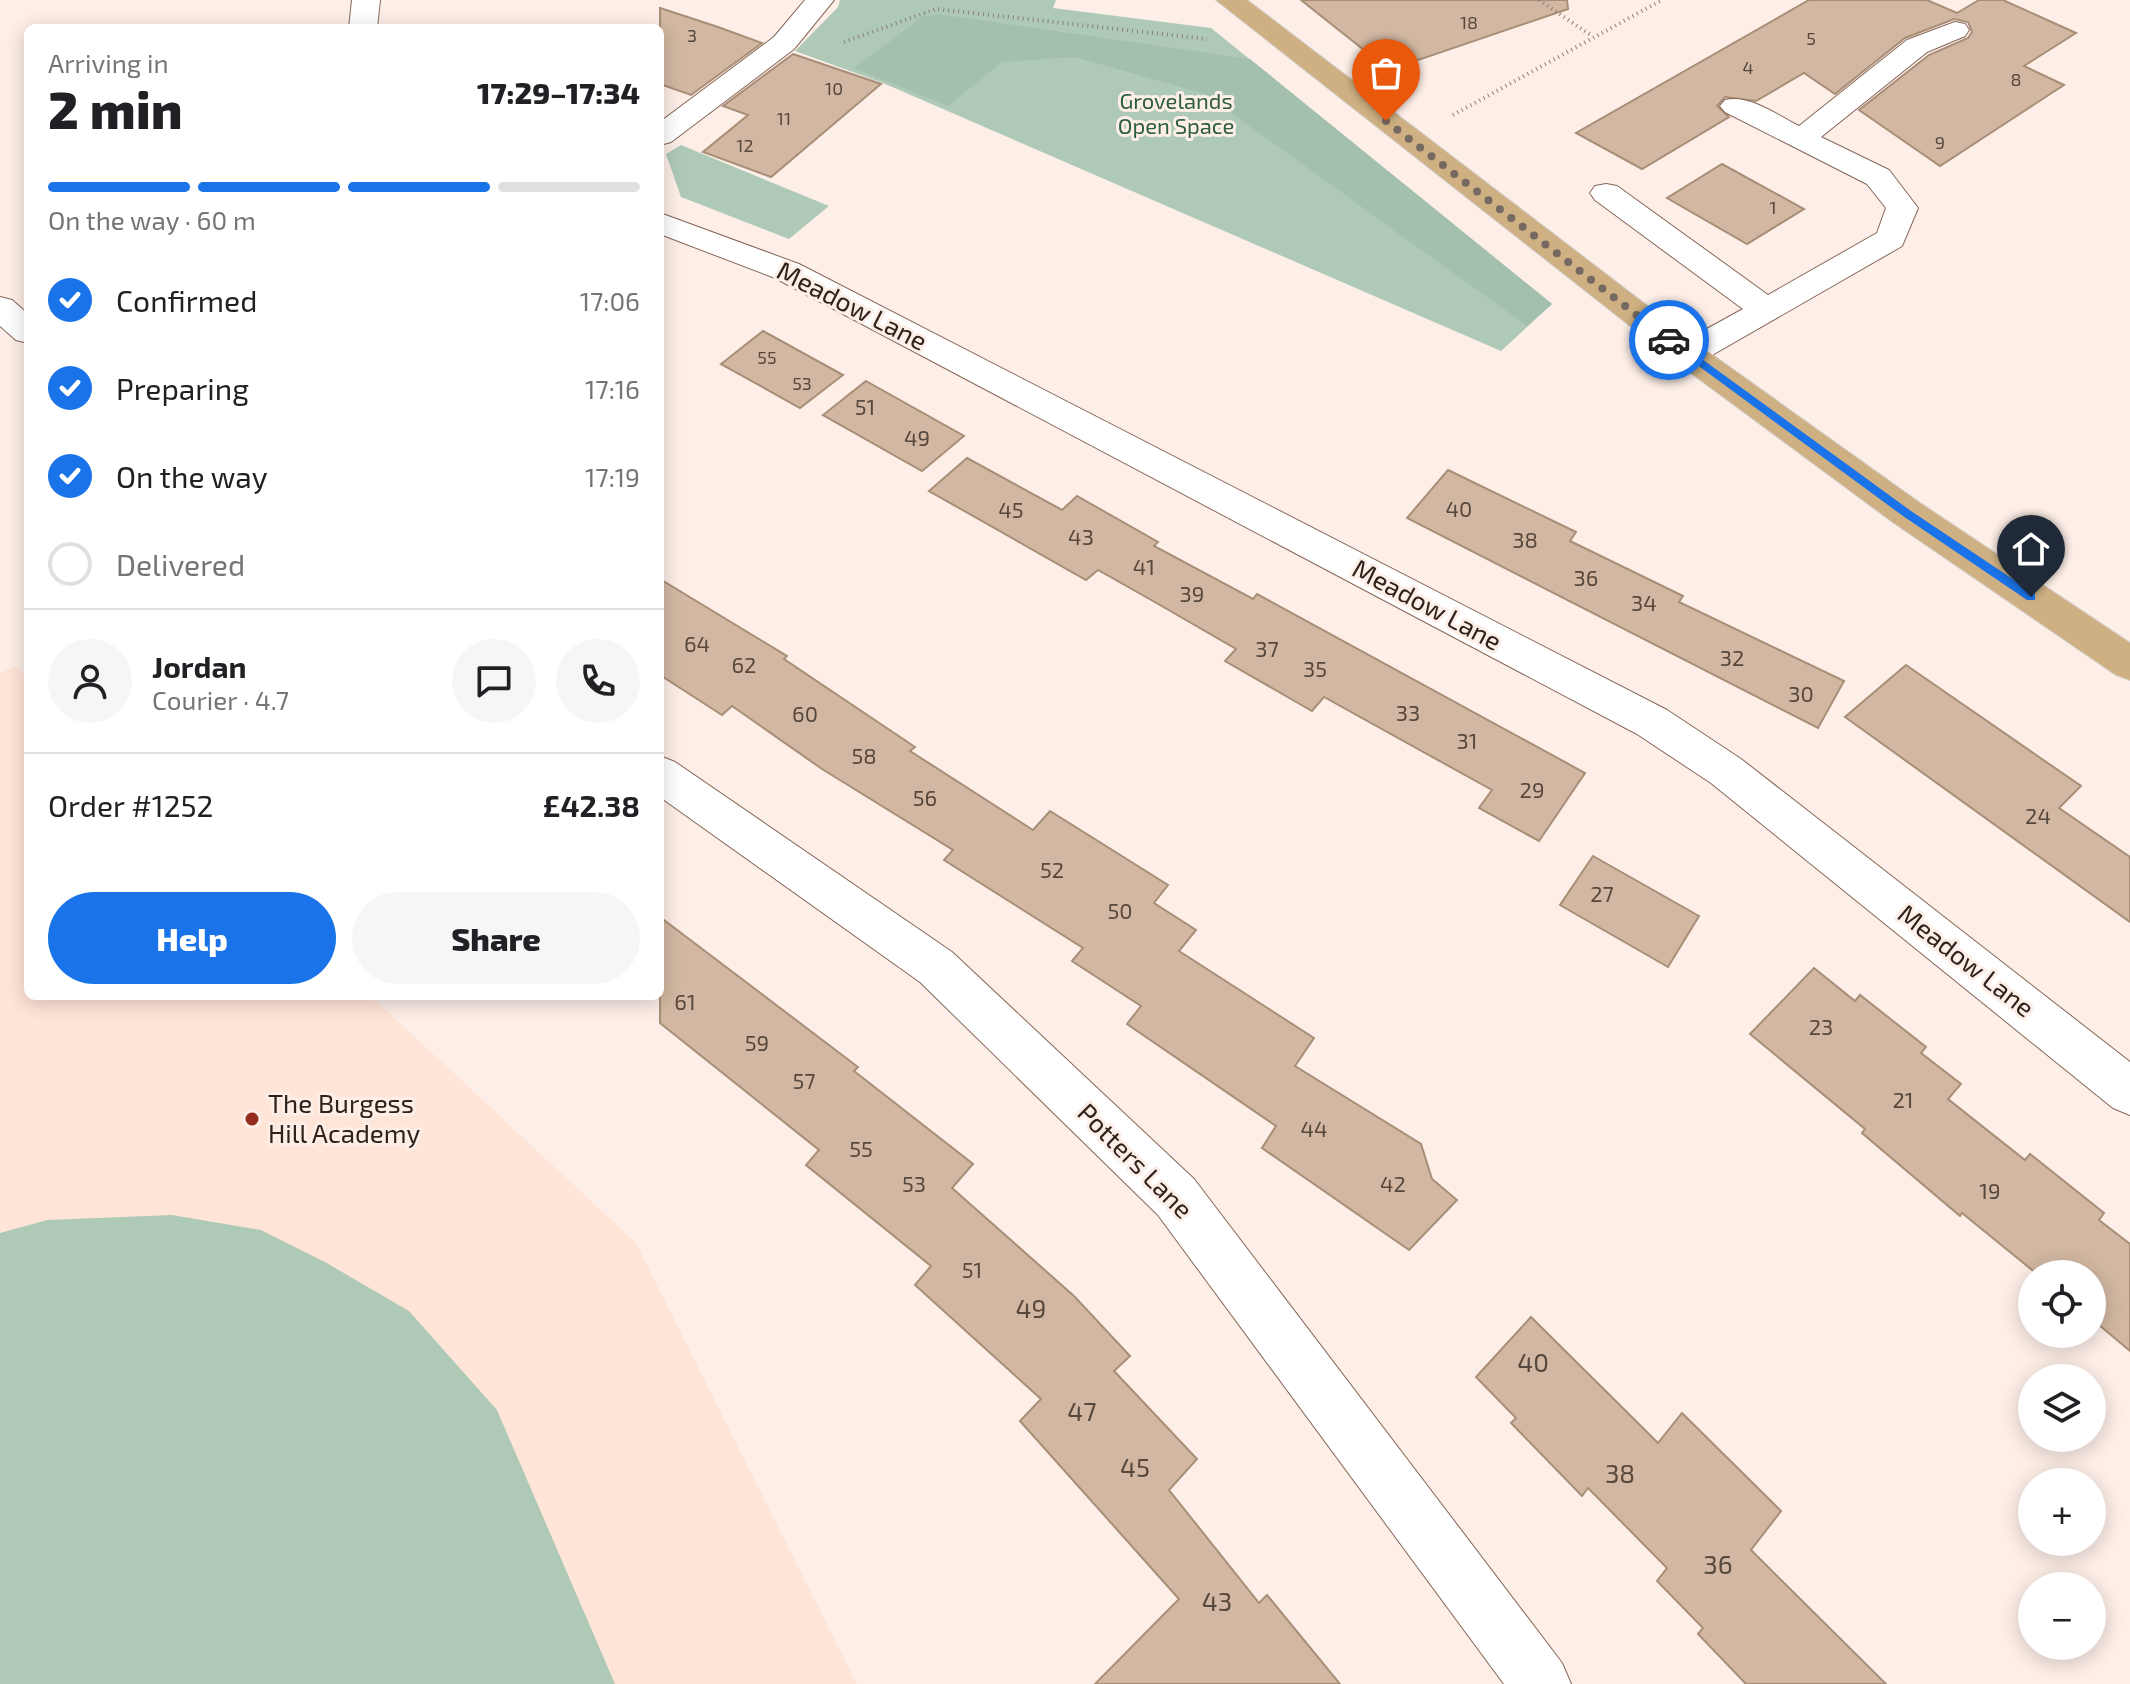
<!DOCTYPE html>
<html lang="en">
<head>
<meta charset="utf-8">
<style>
  :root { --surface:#fff; --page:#f6f6f6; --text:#202124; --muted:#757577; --line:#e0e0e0; --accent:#1a73e8 }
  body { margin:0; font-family:"Exo 2",sans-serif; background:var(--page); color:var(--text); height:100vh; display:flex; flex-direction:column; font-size:30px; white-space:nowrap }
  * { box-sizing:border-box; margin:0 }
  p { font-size:26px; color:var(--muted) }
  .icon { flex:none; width:44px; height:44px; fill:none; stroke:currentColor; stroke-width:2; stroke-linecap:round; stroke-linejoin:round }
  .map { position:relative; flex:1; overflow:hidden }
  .drawer { position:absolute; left:24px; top:24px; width:640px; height:976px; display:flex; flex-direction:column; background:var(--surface); border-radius:12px; box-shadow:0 4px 20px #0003 }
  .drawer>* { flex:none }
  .fabs { position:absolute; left:2018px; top:1260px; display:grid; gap:16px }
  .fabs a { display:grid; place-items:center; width:88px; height:88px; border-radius:50%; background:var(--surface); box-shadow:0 4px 20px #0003; font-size:40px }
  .pin { position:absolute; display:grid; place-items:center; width:68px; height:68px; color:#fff; margin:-82px -34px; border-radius:50% 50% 50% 0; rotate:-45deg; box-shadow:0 0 8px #0007 }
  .pin .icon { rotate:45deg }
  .courier { position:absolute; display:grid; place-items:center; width:80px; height:80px; margin:-40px; border:6px solid #1a73e8; border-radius:50%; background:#fff; color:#222; box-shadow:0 2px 10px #0007 }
  .overview em { font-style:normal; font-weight:800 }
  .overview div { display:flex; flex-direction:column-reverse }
  .overview { display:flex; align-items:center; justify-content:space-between; height:136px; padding:0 24px }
  h1 { font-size:52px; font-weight:800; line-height:60px }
  .bar { display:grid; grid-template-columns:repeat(4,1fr); gap:12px 8px; align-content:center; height:96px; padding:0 24px }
  .bar i { height:10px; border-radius:6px; background:var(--line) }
  .bar .current { background:var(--accent) }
  .bar p { grid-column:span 4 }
  .line { display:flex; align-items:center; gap:20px; padding:0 24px; border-top:2px solid var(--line) }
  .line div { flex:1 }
  .round { display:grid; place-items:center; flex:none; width:84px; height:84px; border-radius:42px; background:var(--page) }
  ol { padding:0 24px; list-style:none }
  li { display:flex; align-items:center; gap:24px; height:88px }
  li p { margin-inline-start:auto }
  li .icon { padding:8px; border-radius:50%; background:var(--accent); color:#fff; stroke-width:4 }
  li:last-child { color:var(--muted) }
  li i { width:44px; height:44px; border:4px solid var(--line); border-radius:50% }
  .button { display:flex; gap:16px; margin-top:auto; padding:16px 24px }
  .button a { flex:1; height:92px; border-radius:48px; background:var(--accent); color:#fff; font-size:32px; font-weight:800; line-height:92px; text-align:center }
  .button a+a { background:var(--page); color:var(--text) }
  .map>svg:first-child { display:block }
  .built { fill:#ffe5d8 }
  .green { fill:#aecab7 }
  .forest { fill:#a3c0ac }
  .building { fill:#d2b8a2; stroke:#a88e77; stroke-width:2 }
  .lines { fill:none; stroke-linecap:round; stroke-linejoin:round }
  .minor-casing { stroke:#866859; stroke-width:2 }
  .major-casing { stroke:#d1cecd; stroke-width:2 }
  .path { stroke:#8d8079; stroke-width:4; stroke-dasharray:1 4; stroke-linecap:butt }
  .minor { fill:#fff; fill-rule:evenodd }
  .major { fill:#cfb082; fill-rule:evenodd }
  .route { fill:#1a73e8 }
  .done { stroke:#766962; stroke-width:8; stroke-dasharray:0 14.4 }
  .poi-dot { fill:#952b1a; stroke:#fdeee7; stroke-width:3 }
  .labels { text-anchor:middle; stroke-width:6; stroke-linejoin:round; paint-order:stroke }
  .far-number-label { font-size:18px; fill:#57483d }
  .far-park-label { font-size:22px; fill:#2d5e40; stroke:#fdeee7 }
  .number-label { font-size:22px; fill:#57483d }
  .street-label { font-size:26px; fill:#2e221b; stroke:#fdeee7 }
  .poi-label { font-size:26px; fill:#2e221b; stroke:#fdeee7; text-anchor:start }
  .near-number-label { font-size:26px; fill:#57483d }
</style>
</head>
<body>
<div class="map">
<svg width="2130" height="1684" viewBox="0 0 2130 1684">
  <rect width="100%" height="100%" fill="#fdeee7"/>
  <path class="built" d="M16 666 28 677V996H371L636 1243 857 1684H0V673Z"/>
  <g class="green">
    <path d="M840 0H1056L1053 8 1211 28 1552 304 1501 351 883 83 795 51 838 7Z"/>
    <path d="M681 145 829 206 789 239 681 197 666 154Z"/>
    <path d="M172 1215 261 1230 325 1262 409 1311 497 1410 615 1684H0V1233L47 1220Z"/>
  </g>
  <path class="forest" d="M938 14 1250 59 1552 304 1527 326 1205 94 1075 57 1002 62 948 106 854 68 922 17Z"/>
  <g class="building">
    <path d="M1301 0H1567L1568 9 1389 70Z"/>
    <path d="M1809 0H1927L1957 13 1979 0H2003L2076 33 2024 66 2064 85 1940 166 1859 110 1929 55 1968 38 1972 32 1968 22 1954 19 1905 38 1835 94 1804 73 1756 101 1725 97 1717 106 1729 117 1642 169 1576 133Z"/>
    <path d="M660 8 718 27 762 43 691 95 660 84Z"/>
    <path d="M793 54 881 84 771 177 703 152 748 115 723 106Z"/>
    <path d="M1722 164 1804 209 1747 244 1667 198Z"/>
    <path d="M763 331 843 375 800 408 721 364Z"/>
    <path d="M866 381 964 436 922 471 823 415Z"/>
    <path d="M967 458 1062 510 1077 496 1158 542 1154 546 1253 599 1257 594 1585 773 1539 841 1479 808 1492 790 1324 697 1312 711 1225 661 1236 649 1153 601 1098 570 1086 580 929 491Z"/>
    <path d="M1448 470 1576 532 1570 541 1683 596 1679 602 1844 681 1818 728 1407 518Z"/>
    <path d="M660 579 787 656 784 659 915 747 910 751 1033 830 1050 811 1168 885 1154 903 1196 930 1179 951 1314 1038 1295 1066 1421 1144 1432 1179 1457 1200 1409 1250 1262 1148 1276 1126 1127 1024 1141 1006 1072 961 1083 948 944 860 953 850 822 769 732 706 722 715 660 675Z"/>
    <path d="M1906 665 2081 786 2059 808 2130 857V922L1845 717Z"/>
    <path d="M1593 856 1699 916 1668 967 1560 905Z"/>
    <path d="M660 917 858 1067 854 1071 973 1164 952 1188 1074 1296 1130 1356 1114 1371 1197 1459 1169 1490 1259 1603 1267 1595 1340 1684H1095L1179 1599 1020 1421 1041 1399 915 1285 931 1266 806 1165 819 1150 660 1023Z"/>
    <path d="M1814 968 1855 1001 1860 995 1926 1047 1921 1053 1961 1084 1948 1099 2025 1160 2030 1154 2104 1213 2099 1220 2130 1244V1351L2092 1319V1274H2037L1962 1213 1960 1216 1862 1133 1865 1129 1750 1034Z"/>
    <path d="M1531 1317 1658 1443 1682 1413 1781 1511 1751 1550 1886 1684H1746L1698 1634 1703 1628 1657 1581 1667 1568 1588 1488 1582 1496 1511 1423 1516 1418 1476 1377Z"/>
  </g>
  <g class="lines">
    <defs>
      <g id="minor">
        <path d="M352 0H380L377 28H349Z"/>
        <path d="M805 0H834L794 49 671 142 660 145V122L774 37Z"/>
        <path d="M1955 22 1965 24 1969 30 1965 36 1927 52 1821 137 1889 170 1918 208 1902 246 1700 362 1688 365 1676 362 1671 354 1676 346 1743 309 1595 200 1590 193 1595 186 1606 184 1617 186 1768 295 1877 233 1886 208 1867 184 1725 112 1720 106 1725 100C1749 94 1777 115 1799 126L1907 40Z"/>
        <path d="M660 213 799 264 1667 710 1741 759 2130 1062V1115L2113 1108 1711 783 1637 734 775 278 660 234Z"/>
        <path d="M0 297 12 300 28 314V343L16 340 0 326Z"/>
        <path d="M660 756 675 762 952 952 1194 1179 1562 1663 1571 1684H1504L1158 1215 920 982 660 797Z"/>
      </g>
      <path id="major" d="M1216 0H1247L1700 346 1920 503 2130 643V680L2116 675 1894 523 1676 362Z"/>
    </defs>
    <use href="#minor" class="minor-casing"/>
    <use href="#major" class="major-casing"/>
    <g class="path">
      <path d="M1539 0 1592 36"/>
      <path d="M844 42 936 9 1207 39"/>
      <path d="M1453 115 1662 0"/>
    </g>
    <use href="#minor" class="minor"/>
    <use href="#major" class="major"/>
  </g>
  <path class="route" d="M1666 338H1673L1911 511 2035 594V600H2027L1903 516 1666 342Z"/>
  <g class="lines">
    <path class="done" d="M1386 121 1669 340"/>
  </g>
  <circle class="poi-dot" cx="252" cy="1119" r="8"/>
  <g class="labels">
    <g class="far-number-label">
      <text x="1469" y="29">18</text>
      <text x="692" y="42">3</text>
      <text x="1811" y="45">5</text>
      <text x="1748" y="74">4</text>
      <text x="2016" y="86">8</text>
      <text x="834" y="95">10</text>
      <text x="784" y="125">11</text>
      <text x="1940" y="149">9</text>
      <text x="745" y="152">12</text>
      <text x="1773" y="214">1</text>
      <text x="767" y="364">55</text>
      <text x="802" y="390">53</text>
    </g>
    <g class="far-park-label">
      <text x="1176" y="109">Grovelands<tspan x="1176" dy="25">Open Space</tspan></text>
    </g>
    <g class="number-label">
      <text x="865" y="415">51</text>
      <text x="917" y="446">49</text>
      <text x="1459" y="517">40</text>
      <text x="1011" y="518">45</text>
      <text x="1081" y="545">43</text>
      <text x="1525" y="548">38</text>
      <text x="1144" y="575">41</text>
      <text x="1586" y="586">36</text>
      <text x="1192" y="602">39</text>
      <text x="1644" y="611">34</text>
      <text x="697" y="652">64</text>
      <text x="1267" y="657">37</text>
      <text x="1732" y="666">32</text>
      <text x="744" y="673">62</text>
      <text x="1315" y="677">35</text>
      <text x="1801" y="702">30</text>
      <text x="1408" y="721">33</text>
      <text x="805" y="722">60</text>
      <text x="1467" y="749">31</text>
      <text x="864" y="764">58</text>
      <text x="1532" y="798">29</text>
      <text x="925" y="806">56</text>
      <text x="2038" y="824">24</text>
      <text x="1052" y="878">52</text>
      <text x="1602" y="902">27</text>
      <text x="1120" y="919">50</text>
      <text x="685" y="1010">61</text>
      <text x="1821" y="1035">23</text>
      <text x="757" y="1051">59</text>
      <text x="804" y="1089">57</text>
      <text x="1903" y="1108">21</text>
      <text x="1314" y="1137">44</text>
      <text x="861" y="1157">55</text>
      <text x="914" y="1192">53</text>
      <text x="1393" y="1192">42</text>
      <text x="1990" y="1199">19</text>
      <text x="972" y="1278">51</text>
    </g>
    <g class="street-label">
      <text transform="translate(852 306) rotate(27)" y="9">Meadow Lane</text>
      <text transform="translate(1427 605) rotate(28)" y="9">Meadow Lane</text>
      <text transform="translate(1966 961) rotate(38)" y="9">Meadow Lane</text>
      <text transform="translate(1135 1161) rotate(45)" y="9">Potters Lane</text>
    </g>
    <g class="poi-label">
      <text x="268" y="1113">The Burgess<tspan x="268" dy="30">Hill Academy</tspan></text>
    </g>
    <g class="near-number-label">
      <text x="1031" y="1318">49</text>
      <text x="1533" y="1372">40</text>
      <text x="1082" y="1421">47</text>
      <text x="1135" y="1477">45</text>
      <text x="1620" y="1483">38</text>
      <text x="1718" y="1574">36</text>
      <text x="1217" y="1611">43</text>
    </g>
  </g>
</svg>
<div class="fabs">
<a><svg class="icon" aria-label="locate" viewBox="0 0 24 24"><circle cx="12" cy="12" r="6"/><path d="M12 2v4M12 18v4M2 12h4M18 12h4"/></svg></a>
<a><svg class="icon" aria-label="layers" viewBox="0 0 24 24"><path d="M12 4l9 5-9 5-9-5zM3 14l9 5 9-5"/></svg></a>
<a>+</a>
<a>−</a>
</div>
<div class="pin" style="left:1386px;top:121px;background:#ea580c"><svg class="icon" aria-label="bag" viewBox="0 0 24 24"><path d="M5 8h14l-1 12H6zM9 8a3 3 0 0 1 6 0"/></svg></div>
<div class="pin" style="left:2031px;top:597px;background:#1f2937"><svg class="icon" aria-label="home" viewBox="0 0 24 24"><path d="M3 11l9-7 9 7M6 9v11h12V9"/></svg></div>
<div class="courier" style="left:1669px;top:340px"><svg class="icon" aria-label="car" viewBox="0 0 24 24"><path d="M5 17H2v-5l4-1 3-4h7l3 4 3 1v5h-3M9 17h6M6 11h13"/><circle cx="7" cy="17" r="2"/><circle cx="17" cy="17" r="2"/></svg></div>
<section class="drawer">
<div class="overview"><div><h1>2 min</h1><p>Arriving in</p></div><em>17:29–17:34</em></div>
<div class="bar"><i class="current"></i><i class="current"></i><i class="current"></i><i></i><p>On the way · 60 m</p></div>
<ol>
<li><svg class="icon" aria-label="check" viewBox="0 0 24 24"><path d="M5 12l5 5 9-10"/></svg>Confirmed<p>17:06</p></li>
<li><svg class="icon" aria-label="check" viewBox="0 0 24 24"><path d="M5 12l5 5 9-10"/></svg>Preparing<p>17:16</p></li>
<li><svg class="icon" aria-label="check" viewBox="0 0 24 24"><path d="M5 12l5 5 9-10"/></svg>On the way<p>17:19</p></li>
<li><i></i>Delivered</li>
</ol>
<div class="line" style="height:144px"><a class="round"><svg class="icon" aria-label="person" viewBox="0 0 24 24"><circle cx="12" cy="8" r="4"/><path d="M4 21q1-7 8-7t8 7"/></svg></a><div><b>Jordan</b><p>Courier · 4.7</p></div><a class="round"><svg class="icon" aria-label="chat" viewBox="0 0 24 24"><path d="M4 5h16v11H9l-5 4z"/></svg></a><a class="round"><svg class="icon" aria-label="phone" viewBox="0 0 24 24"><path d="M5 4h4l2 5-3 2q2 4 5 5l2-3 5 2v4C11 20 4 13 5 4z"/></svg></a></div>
<div class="line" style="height:104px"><div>Order #1252</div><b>£42.38</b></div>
<div class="button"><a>Help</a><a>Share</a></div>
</section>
</div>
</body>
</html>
